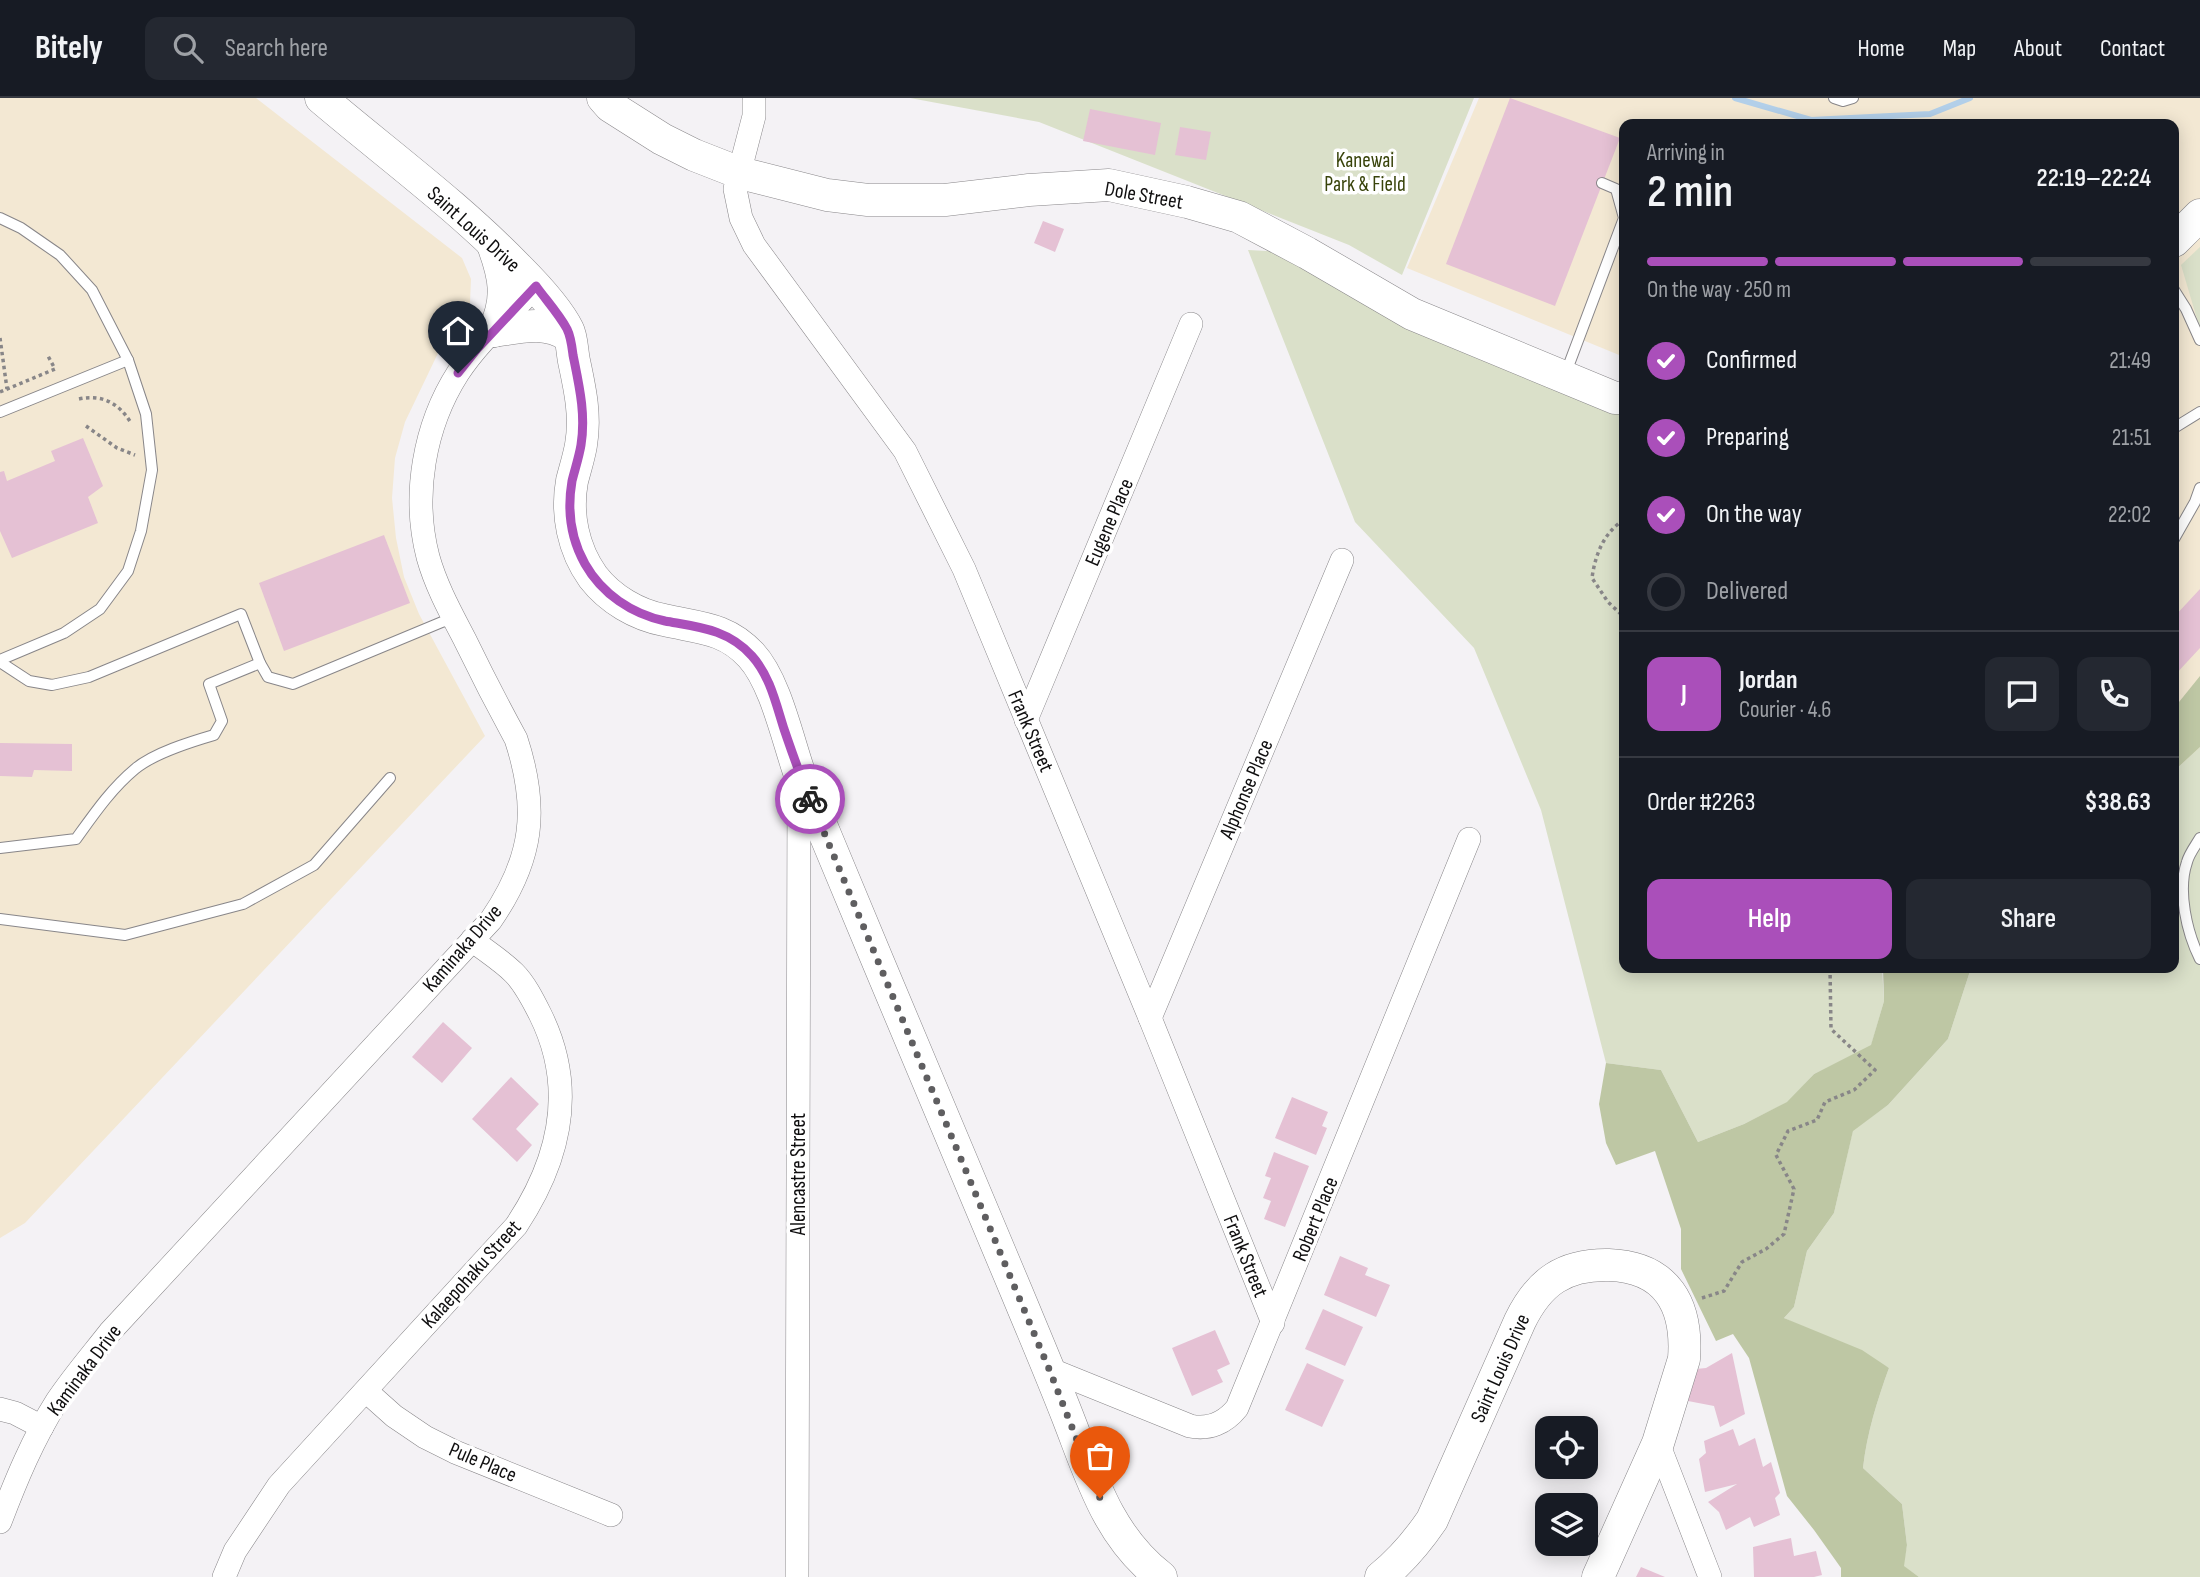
<!DOCTYPE html>
<html lang="en">
<head>
<meta charset="utf-8">
<style>
  :root { --surface:#171b24; --page:#242831; --text:#f1f3f6; --muted:#9ea1a6; --line:#363941; --accent:#aa4fba }
  body { margin:0; font-family:"Sofia Sans Condensed",sans-serif; background:var(--page); color:var(--text); height:100vh; display:flex; flex-direction:column; font-size:26px; white-space:nowrap }
  * { box-sizing:border-box; margin:0 }
  p { font-size:23px; color:var(--muted) }
  .icon { flex:none; width:38px; height:38px; fill:none; stroke:currentColor; stroke-width:2; stroke-linecap:round; stroke-linejoin:round }
  .map { position:relative; flex:1; overflow:hidden }
  .side { position:absolute; left:1619px; top:21px; width:560px; height:854px; display:flex; flex-direction:column; background:var(--surface); border-radius:14px; box-shadow:0 4px 18px #0003 }
  .side>* { flex:none }
  .controls { position:absolute; left:1535px; top:1318px; display:grid; gap:14px }
  .controls a { display:grid; place-items:center; width:63px; height:63px; border-radius:14px; background:var(--surface); box-shadow:0 4px 18px #0003; font-size:35px }
  .pin { position:absolute; display:grid; place-items:center; width:60px; height:60px; color:#fff; margin:-72px -30px; border-radius:50% 50% 50% 0; rotate:-45deg; box-shadow:0 0 7px #0007 }
  .pin .icon { rotate:45deg }
  .courier { position:absolute; display:grid; place-items:center; width:70px; height:70px; margin:-35px; border:5px solid #aa4fba; border-radius:50%; background:#fff; color:#222; box-shadow:0 2px 9px #0007 }
  .head em { font-style:normal; font-weight:600 }
  .head div { display:flex; flex-direction:column-reverse }
  .head { display:flex; align-items:center; justify-content:space-between; height:119px; padding:0 28px }
  h1 { font-size:46px; font-weight:600; line-height:52px }
  .bar { display:grid; grid-template-columns:repeat(4,1fr); gap:10px 7px; align-content:center; height:84px; padding:0 28px }
  .bar i { height:9px; border-radius:5px; background:var(--line) }
  .bar .selected { background:var(--accent) }
  .bar p { grid-column:span 4 }
  .line { display:flex; align-items:center; gap:18px; padding:0 28px; border-top:2px solid var(--line) }
  .line div { flex:1 }
  .round { display:grid; place-items:center; flex:none; width:74px; height:74px; border-radius:14px; background:var(--page) }
  ol { padding:0 28px; list-style:none }
  li { display:flex; align-items:center; gap:21px; height:77px }
  li p { margin-inline-start:auto }
  li .icon { padding:7px; border-radius:50%; background:var(--accent); color:#fff; stroke-width:4 }
  li:last-child { color:var(--muted) }
  li i { width:38px; height:38px; border:4px solid var(--line); border-radius:50% }
  .primary-button { display:flex; gap:14px; margin-top:auto; padding:14px 28px }
  .primary-button a { flex:1; height:80px; border-radius:14px; background:var(--accent); color:#fff; font-size:28px; font-weight:600; line-height:80px; text-align:center }
  .primary-button a+a { background:var(--page); color:var(--text) }
  header { display:flex; align-items:center; gap:42px; box-sizing:border-box; height:98px; padding:0 35px; background:var(--surface); border-bottom:2px solid var(--line) }
  header strong { font-size:33px }
  nav { display:flex; gap:38px; margin-inline-start:auto; font-size:24px }
  .search { width:490px; height:63px; background:var(--page); display:flex; align-items:center; gap:18px; box-sizing:border-box; padding:0 24px; border-radius:14px; color:var(--muted); font-size:26px }
  .map>svg:first-child { display:block }
  .education { fill:#f3e8d3 }
  .green { fill:#dae0c9 }
  .forest { fill:#bec7a4 }
  .lines { fill:none; stroke-linecap:round; stroke-linejoin:round }
  .stream { stroke:#b2cfe9; stroke-width:6 }
  .building { fill:#e5c1d4 }
  .lane-casing { stroke:#888689; stroke-width:12 }
  .street-casing { stroke:#888689; stroke-width:24 }
  .secondary-casing { stroke:#888689; stroke-width:33 }
  .path { stroke:#888688; stroke-width:3.5; stroke-dasharray:3.5 3.5; stroke-linecap:butt }
  .lane { stroke:#fff; stroke-width:10 }
  .street { stroke:#fff; stroke-width:23 }
  .secondary { stroke:#fff; stroke-width:32 }
  .done { stroke:#5f5e60; stroke-width:7; stroke-dasharray:0 12.6 }
  .route { stroke:#aa4fba; stroke-width:9 }
  .labels { text-anchor:middle; stroke-width:7; stroke-linejoin:round; paint-order:stroke }
  .park-label { font-size:21px; fill:#39440b; stroke:#fff }
  .street-label { font-size:21px; fill:#0f0e0f; stroke:#fff }
</style>
</head>
<body>
<header>
<strong>Bitely</strong>
<div class="search"><svg class="icon" aria-label="search" viewBox="0 0 24 24"><circle cx="10" cy="10" r="6"/><path d="M15 15l6 6"/></svg>Search here</div>
<nav><a>Home</a><a>Map</a><a>About</a><a>Contact</a></nav>
</header>
<div class="map">
<svg width="2200" height="1479" viewBox="0 0 2200 1479">
  <rect width="100%" height="100%" fill="#f4f2f5"/>
  <g class="education">
    <path d="M0 0H256L462 160 471 181 470 205 463 219 440 251 405 324 395 360 392 400 396 440 404 479 419 516 485 638 25 1125 0 1140Z"/>
    <path d="M1479 0H2200V655L2174 671V26H1624V259L1407 170Z"/>
  </g>
  <g class="green">
    <path d="M910 0H1474L1402 177 1349 147 1039 24Z"/>
    <path d="M2200 149V231L2181 167Z"/>
    <path d="M1248 152 1307 155 1624 300V870H1882L1884 903 1871 948 1814 976 1788 1004 1744 1026 1698 1044 1661 972 1606 965 1541 712 1474 550 1355 424Z"/>
    <path d="M2200 649V1479H1919L1903 1468 1907 1447 1902 1406 1863 1370C1867 1335 1877 1303 1889 1270L1784 1220 1794 1209 1807 1153 1834 1115 1853 1032 1888 1007 1948 941 1971 870H2174V673Z"/>
  </g>
  <g class="forest">
    <path d="M2200 578V649L2174 673V606L2179 604Z"/>
    <path d="M1883 870H1971L1948 941 1888 1007 1853 1033 1834 1115 1807 1153 1794 1209 1784 1220 1862 1252 1889 1270C1877 1303 1867 1335 1863 1370L1902 1406 1907 1447 1904 1468 1919 1479H1841V1470L1814 1432 1787 1398 1749 1260 1733 1236 1716 1243 1681 1171V1131L1655 1053 1616 1067 1606 1045 1599 1006 1606 965 1661 972 1698 1044 1744 1026 1787 1004 1814 976 1871 947 1884 903Z"/>
  </g>
  <g class="lines">
    <path class="stream" d="M1735 0 1811 22 1930 16 1970 0"/>
  </g>
  <g class="building">
    <path d="M1510 0 1620 40 1555 208 1446 166Z"/>
    <path d="M1090 11 1161 25 1155 57 1083 43Z"/>
    <path d="M1180 29 1211 34 1206 62 1175 57Z"/>
    <path d="M1043 123 1064 131 1055 154 1034 145Z"/>
    <path d="M83 340 103 388 88 399 98 425 12 460 0 433V374L4 373 7 383 55 363 51 353Z"/>
    <path d="M384 437 410 505 284 553 259 485Z"/>
    <path d="M2200 491V550L2174 578V519Z"/>
    <path d="M0 645 72 646V673L34 672 32 679 0 678Z"/>
    <path d="M443 924 472 950 442 985 412 959Z"/>
    <path d="M511 979 539 1006 516 1031 532 1047 517 1064 472 1021Z"/>
    <path d="M1292 999 1328 1014 1322 1028 1327 1030 1316 1057 1275 1040Z"/>
    <path d="M1274 1054 1309 1068 1285 1129 1264 1121 1271 1103 1263 1100 1271 1080 1265 1078Z"/>
    <path d="M1340 1158 1368 1170 1365 1177 1390 1187 1376 1219 1324 1197Z"/>
    <path d="M1323 1211 1363 1229 1345 1268 1305 1251Z"/>
    <path d="M1215 1232 1230 1266 1217 1272 1223 1284 1192 1298 1172 1250Z"/>
    <path d="M1732 1255 1745 1316 1720 1329 1714 1308 1688 1303 1696 1271 1706 1270Z"/>
    <path d="M1307 1265 1344 1282 1322 1329 1285 1312Z"/>
    <path d="M1733 1331 1739 1348 1755 1340 1763 1369 1771 1364 1780 1395 1775 1400 1780 1417 1754 1429 1750 1419 1726 1432 1719 1414 1708 1404 1737 1386 1705 1394 1699 1361 1706 1355 1704 1343Z"/>
    <path d="M1791 1440 1794 1458 1816 1453 1822 1477 1814 1479H1754L1753 1449Z"/>
    <path d="M1641 1469 1665 1479H1636Z"/>
  </g>
  <g class="lines">
    <defs>
      <g id="lane">
        <path d="M1834 0 1843 3 1853 0"/>
        <path d="M0 120 21 130 60 157 92 192 128 262 146 316 152 372 141 433 128 473 100 511 64 535 0 562"/>
        <path d="M2174 192 2186 211 2200 242"/>
        <path d="M1565 277 1624 120 1616 91 1602 85"/>
        <path d="M0 314 128 262"/>
        <path d="M2174 330 2200 314"/>
        <path d="M2174 441 2195 404 2200 390"/>
        <path d="M0 564 29 583 52 587 89 579 241 516 260 565 268 579 293 586 442 524 454 521"/>
        <path d="M2200 740C2196 747 2189 756 2187 764 2177 793 2187 835 2200 861"/>
        <path d="M0 750 76 741C94 716 111 691 135 671 154 655 190 644 214 637L222 623 209 586 260 565"/>
        <path d="M0 821 125 837 243 806 314 767 390 680"/>
      </g>
      <g id="street">
        <path d="M754 0V18L735 91 741 120 754 147 905 353 964 471 1150 920 1273 1225"/>
        <path d="M1026 622 1191 226"/>
        <path d="M1150 920 1342 462"/>
        <path d="M1049 1271 1190 1328C1209 1332 1225 1325 1237 1310L1469 741"/>
        <path d="M366 1293 394 1318 425 1339 455 1354 611 1417"/>
        <path d="M0 1311 15 1315 42 1329"/>
        <path d="M1658 1345 1710 1479"/>
        <path d="M0 1424C16 1382 33 1341 57 1303 73 1279 92 1257 110 1234L491 822C533 761 539 711 516 641 498 608 481 575 465 542 451 515 436 488 428 459 412 398 424 328 458 275 479 243 510 216 536 188"/>
        <path d="M224 1479 235 1453 279 1387 516 1128C560 1062 577 990 540 916 533 902 525 886 514 875 502 863 486 853 472 842"/>
        <path d="M797 1479 799 684"/>
      </g>
      <g id="secondary">
        <path d="M321 0C387 56 458 108 518 170 534 186 558 212 568 232 572 240 572 253 574 263 580 291 586 318 581 347 579 359 575 371 572 383 566 416 573 451 593 479 610 501 637 517 664 522 698 530 725 529 751 557 775 583 787 639 799 674 871 848 944 1021 1017 1195 1034 1236 1051 1276 1067 1317 1091 1378 1107 1437 1161 1479"/>
        <path d="M603 0 610 8 662 41 694 57 740 75 827 97 868 102H945L1029 92 1109 87 1187 104 1239 119 1307 155 1412 216 1615 300H1624"/>
        <path d="M2174 143 2200 117"/>
        <path d="M493 147C505 179 509 201 494 233"/>
        <path d="M494 233C521 229 545 222 569 238"/>
        <path d="M1381 1479C1402 1462 1417 1444 1432 1422L1520 1223C1539 1184 1564 1166 1609 1167 1667 1169 1688 1207 1684 1261L1658 1345 1598 1479"/>
      </g>
    </defs>
    <use href="#lane" class="lane-casing"/>
    <use href="#street" class="street-casing"/>
    <use href="#secondary" class="secondary-casing"/>
    <g class="path">
      <path d="M0 240 7 291"/>
      <path d="M0 294 55 271 48 258"/>
      <path d="M79 301C102 296 119 305 131 325"/>
      <path d="M86 328 117 350 135 357"/>
      <path d="M1624 422C1604 434 1595 457 1592 480L1608 504 1624 519"/>
      <path d="M1702 1200 1724 1193 1742 1164 1766 1151 1784 1136 1794 1091 1776 1057 1788 1033 1817 1022 1825 1004 1854 992 1875 972 1831 931 1830 870"/>
    </g>
    <use href="#lane" class="lane"/>
    <use href="#street" class="street"/>
    <use href="#secondary" class="secondary"/>
  </g>
  <g class="lines">
    <path class="done" d="M810 701 1049 1271 1100 1400"/>
    <path class="route" d="M458 275 477 251 536 188C546 202 559 216 567 231 571 239 572 249 573 257 579 287 586 316 581 347 579 359 575 371 572 383 567 412 571 441 585 466 602 496 632 516 665 523 698 529 728 531 752 558 770 578 776 606 784 631 792 654 800 678 810 701"/>
  </g>
  <g class="labels">
    <g class="park-label">
      <text x="1365" y="69">Kanewai<tspan x="1365" dy="24">Park &amp; Field</tspan></text>
    </g>
    <g class="street-label">
      <text transform="translate(1144 97) rotate(10)" y="7">Dole Street</text>
      <text transform="translate(474 131) rotate(42)" y="7">Saint Louis Drive</text>
      <text transform="translate(1109 424) rotate(-67)" y="7">Eugene Place</text>
      <text transform="translate(1031 633) rotate(67)" y="7">Frank Street</text>
      <text transform="translate(1246 691) rotate(-67)" y="7">Alphonse Place</text>
      <text transform="translate(462 850) rotate(-49)" y="7">Kaminaka Drive</text>
      <text transform="translate(798 1076) rotate(-90)" y="7">Alencastre Street</text>
      <text transform="translate(1315 1121) rotate(-68)" y="7">Robert Place</text>
      <text transform="translate(1246 1158) rotate(68)" y="7">Frank Street</text>
      <text transform="translate(471 1176) rotate(-48)" y="7">Kalaepohaku Street</text>
      <text transform="translate(1500 1270) rotate(-66)" y="7">Saint Louis Drive</text>
      <text transform="translate(84 1272) rotate(-53)" y="7">Kaminaka Drive</text>
      <text transform="translate(483 1364) rotate(23)" y="7">Pule Place</text>
    </g>
  </g>
</svg>
<div class="controls">
<a><svg class="icon" aria-label="locate" viewBox="0 0 24 24"><circle cx="12" cy="12" r="6"/><path d="M12 2v4M12 18v4M2 12h4M18 12h4"/></svg></a>
<a><svg class="icon" aria-label="layers" viewBox="0 0 24 24"><path d="M12 4l9 5-9 5-9-5zM3 14l9 5 9-5"/></svg></a>
</div>
<div class="pin" style="left:1100px;top:1400px;background:#ea580c"><svg class="icon" aria-label="bag" viewBox="0 0 24 24"><path d="M5 8h14l-1 12H6zM9 8a3 3 0 0 1 6 0"/></svg></div>
<div class="pin" style="left:458px;top:275px;background:#1f2937"><svg class="icon" aria-label="home" viewBox="0 0 24 24"><path d="M3 11l9-7 9 7M6 9v11h12V9"/></svg></div>
<div class="courier" style="left:810px;top:701px"><svg class="icon" aria-label="bike" viewBox="0 0 24 24"><circle cx="6" cy="16" r="4"/><circle cx="18" cy="16" r="4"/><path d="M6 16l4-8h5l3 8M10 8l3 8H6M13 5h3"/></svg></div>
<section class="side">
<div class="head"><div><h1>2 min</h1><p>Arriving in</p></div><em>22:19–22:24</em></div>
<div class="bar"><i class="selected"></i><i class="selected"></i><i class="selected"></i><i></i><p>On the way · 250 m</p></div>
<ol>
<li><svg class="icon" aria-label="check" viewBox="0 0 24 24"><path d="M5 12l5 5 9-10"/></svg>Confirmed<p>21:49</p></li>
<li><svg class="icon" aria-label="check" viewBox="0 0 24 24"><path d="M5 12l5 5 9-10"/></svg>Preparing<p>21:51</p></li>
<li><svg class="icon" aria-label="check" viewBox="0 0 24 24"><path d="M5 12l5 5 9-10"/></svg>On the way<p>22:02</p></li>
<li><i></i>Delivered</li>
</ol>
<div class="line" style="height:126px"><b class="round" style="background:var(--accent);color:#fff">J</b><div><b>Jordan</b><p>Courier · 4.6</p></div><a class="round"><svg class="icon" aria-label="chat" viewBox="0 0 24 24"><path d="M4 5h16v11H9l-5 4z"/></svg></a><a class="round"><svg class="icon" aria-label="phone" viewBox="0 0 24 24"><path d="M5 4h4l2 5-3 2q2 4 5 5l2-3 5 2v4C11 20 4 13 5 4z"/></svg></a></div>
<div class="line" style="height:91px"><div>Order #2263</div><b>$38.63</b></div>
<div class="primary-button"><a>Help</a><a>Share</a></div>
</section>
</div>
</body>
</html>
